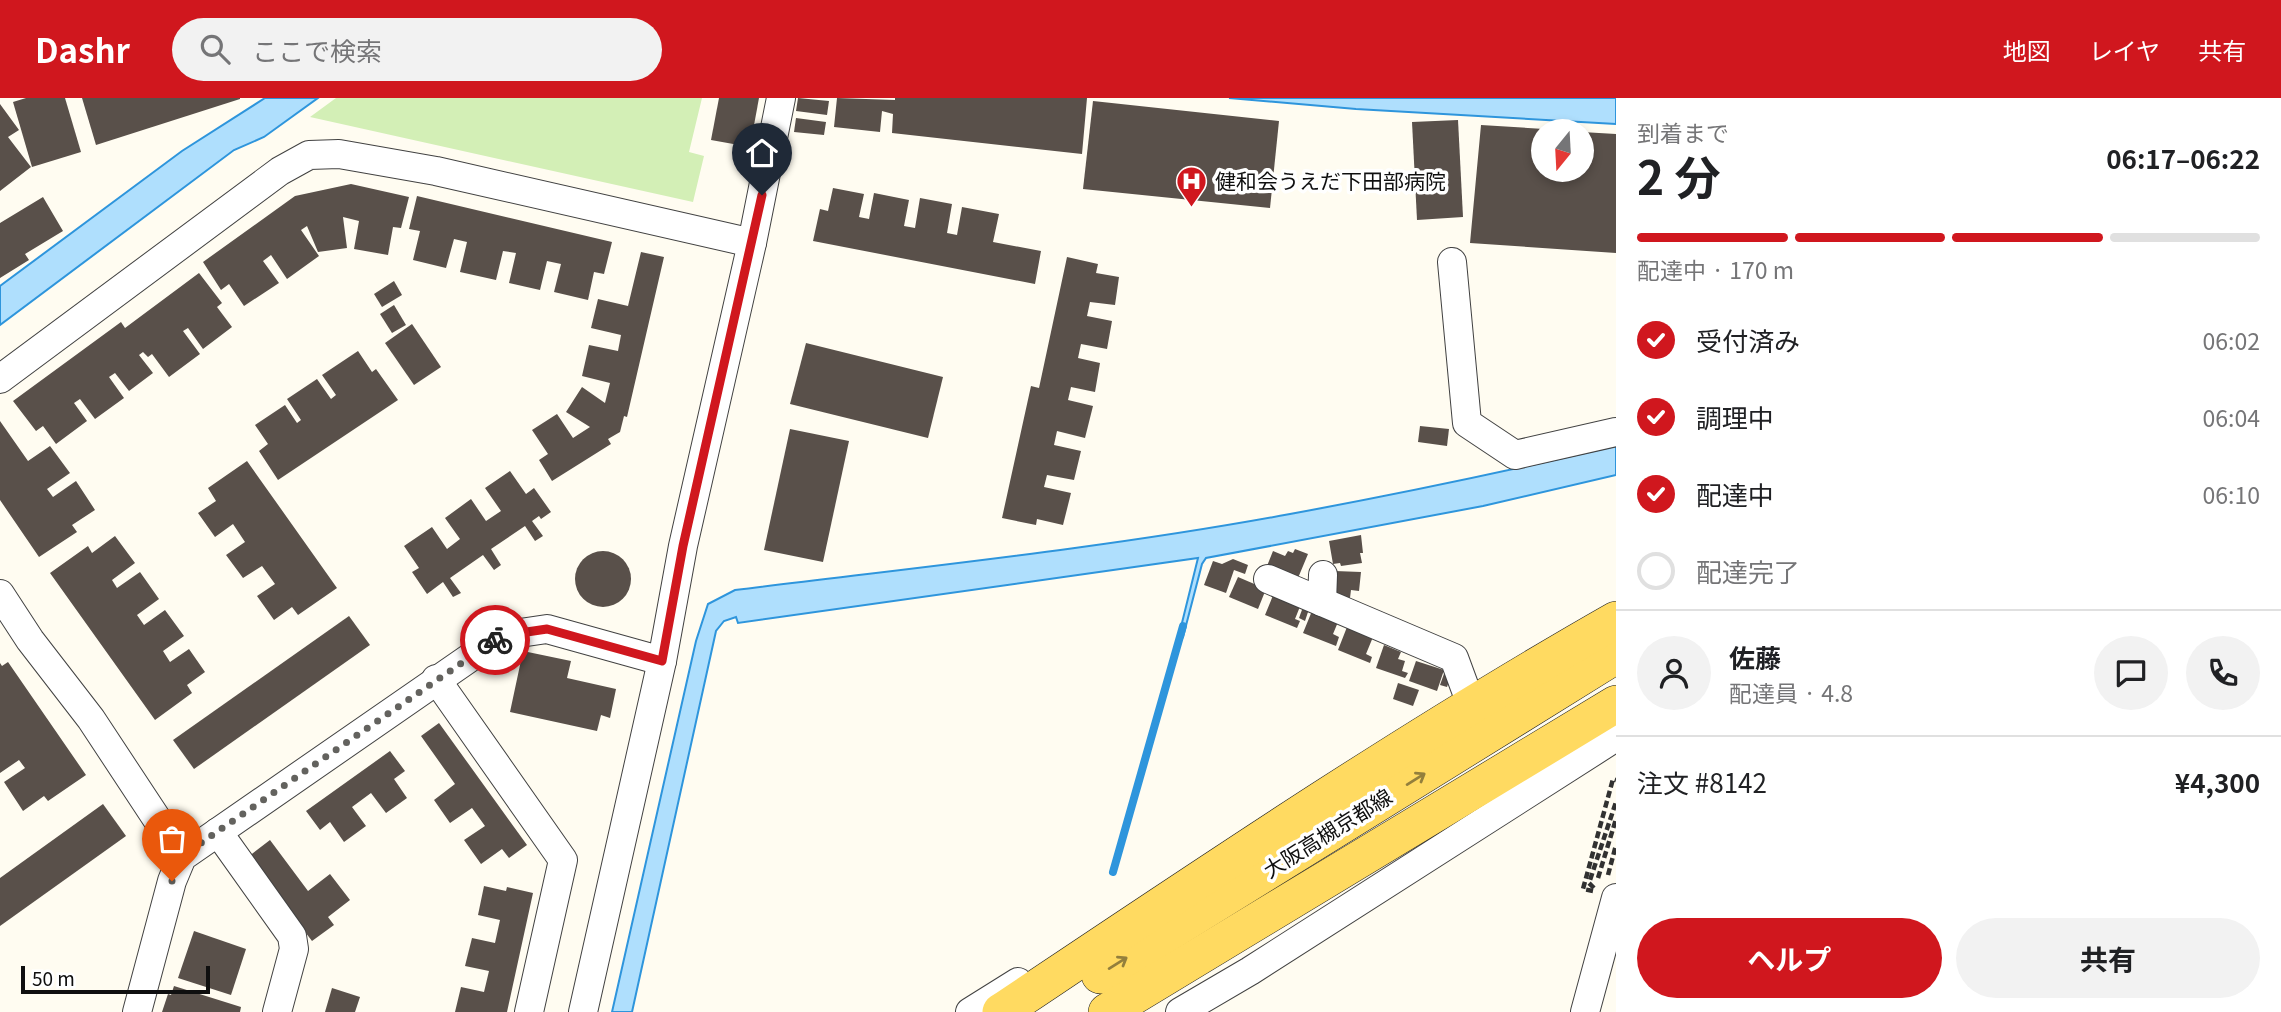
<!DOCTYPE html>
<html lang="ja">
<head>
<meta charset="utf-8">
<style>
  :root { --surface:#fff; --page:#f2f2f2; --text:#202124; --muted:#757577; --line:#e0e0e0; --accent:#d0171e }
  body { margin:0; font-family:Georgia,"Noto Sans JP",serif; background:var(--page); color:var(--text); height:100vh; display:flex; flex-direction:column; font-size:26px; white-space:nowrap }
  * { box-sizing:border-box; margin:0 }
  p { font-size:23px; color:var(--muted) }
  .icon { flex:none; width:38px; height:38px; fill:none; stroke:currentColor; stroke-width:2; stroke-linecap:round; stroke-linejoin:round }
  .map { position:relative; flex:1; overflow:hidden }
  .panel { display:flex; flex-direction:column; background:var(--surface); width:665px }
  .panel>* { flex:none }
  .needle { width:46px; rotate:198deg }
  .buttons { position:absolute; left:1531px; top:21px; display:grid; gap:14px }
  .buttons a { display:grid; place-items:center; width:63px; height:63px; border-radius:50%; background:var(--surface); box-shadow:0 4px 10px #0003; font-size:35px }
  .scale { position:absolute; left:21px; bottom:18px; width:189px; box-sizing:border-box; padding-left:7px; border:4px solid #0f0f0f; border-top:0; font-size:19px; line-height:24px; white-space:nowrap; color:#0f0f0f; -webkit-text-stroke:5px #fff; paint-order:stroke }
  .pin { position:absolute; display:grid; place-items:center; width:60px; height:60px; color:#fff; margin:-72px -30px; border-radius:50% 50% 50% 0; rotate:-45deg; box-shadow:0 0 7px #0007 }
  .pin .icon { rotate:45deg }
  .courier { position:absolute; display:grid; place-items:center; width:70px; height:70px; margin:-35px; border:5px solid #d0171e; border-radius:50%; background:#fff; color:#222; box-shadow:0 2px 9px #0007 }
  .overview em { font-style:normal; font-weight:700 }
  .overview div { display:flex; flex-direction:column-reverse }
  .overview { display:flex; align-items:center; justify-content:space-between; height:119px; padding:0 21px }
  h1 { font-size:46px; font-weight:700; line-height:52px }
  .bar { display:grid; grid-template-columns:repeat(4,1fr); gap:10px 7px; align-content:center; height:84px; padding:0 21px }
  .bar i { height:9px; border-radius:5px; background:var(--line) }
  .bar .on { background:var(--accent) }
  .bar p { grid-column:span 4 }
  .line { display:flex; align-items:center; gap:18px; padding:0 21px; border-top:2px solid var(--line) }
  .line div { flex:1 }
  .round { display:grid; place-items:center; flex:none; width:74px; height:74px; border-radius:37px; background:var(--page) }
  ol { padding:0 21px; list-style:none }
  li { display:flex; align-items:center; gap:21px; height:77px }
  li p { margin-inline-start:auto }
  li .icon { padding:7px; border-radius:50%; background:var(--accent); color:#fff; stroke-width:4 }
  li:last-child { color:var(--muted) }
  li i { width:38px; height:38px; border:4px solid var(--line); border-radius:50% }
  .action { display:flex; gap:14px; margin-top:auto; padding:14px 21px }
  .action a { flex:1; height:80px; border-radius:42px; background:var(--accent); color:#fff; font-size:28px; font-weight:700; line-height:80px; text-align:center }
  .action a+a { background:var(--page); color:var(--text) }
  header { display:flex; align-items:center; gap:42px; box-sizing:border-box; height:98px; padding:0 35px; background:var(--accent); color:#fff }
  header strong { font-size:33px }
  nav { display:flex; gap:38px; margin-inline-start:auto; font-size:24px }
  .search { width:490px; height:63px; background:var(--page); display:flex; align-items:center; gap:18px; box-sizing:border-box; padding:0 24px; border-radius:38px; color:var(--muted); font-size:26px }
  main { display:flex; flex:1; min-height:0 }
  .map>svg:first-child { display:block }
  .green { fill:#d3efb6 }
  .water { fill:#afdffd; stroke:#2e95dc; stroke-width:2 }
  .lines { fill:none; stroke-linecap:round; stroke-linejoin:round }
  .stream { stroke:#2e95dc; stroke-width:8 }
  .building { fill:#59504a }
  .minor-casing { stroke:#424242; stroke-width:30 }
  .major-casing { stroke:#202020; stroke-width:38 }
  .path { stroke:#313131; stroke-width:4.5; stroke-dasharray:7 3.5; stroke-linecap:butt }
  .minor { stroke:#fff; stroke-width:28 }
  .major { stroke:#ffda61; stroke-width:37 }
  .oneway { stroke:#937f3c }
  .done { stroke:#63625e; stroke-width:7; stroke-dasharray:0 12.6 }
  .route { stroke:#d0171e; stroke-width:9 }
  .labels { text-anchor:middle; stroke-width:7; stroke-linejoin:round; paint-order:stroke }
  .poi-label { font-size:21px; fill:#0f0f0f; stroke:#fff; text-anchor:start }
  .street-label { font-size:21px; fill:#0f0f0f; stroke:#fff }
</style>
</head>
<body>
<header>
<strong>Dashr</strong>
<div class="search"><svg class="icon" aria-label="search" viewBox="0 0 24 24"><circle cx="10" cy="10" r="6"/><path d="M15 15l6 6"/></svg>ここで検索</div>
<nav><a>地図</a><a>レイヤ</a><a>共有</a></nav>
</header>
<main>
<div class="map">
<svg width="1616" height="914" viewBox="0 0 1616 914">
  <rect width="100%" height="100%" fill="#fffcf1"/>
  <path class="green" d="M336 0H702L689 54 704 58 693 104 310 19Z"/>
  <g class="water">
    <path d="M265 0H318L264 39 234 52 0 227V188L182 53Z"/>
    <path d="M1229 0H1616V26L1356 11Z"/>
    <path d="M1616 348V377L1483 408 1206 460 1202 466 1183 539 1179 537 1198 460 738 525 736 519 724 523 716 533 632 914H612L696 543 708 506 735 492C920 469 1107 450 1290 416 1399 396 1508 373 1616 348Z"/>
  </g>
  <g class="lines">
    <path class="stream" d="M1113 774 1183 528"/>
  </g>
  <g class="building">
    <path d="M26 0H65L81 54 32 69 13 4Z"/>
    <path d="M82 0H240V1L96 47Z"/>
    <path d="M719 0H759L750 49 711 42Z"/>
    <path d="M798 0 829 3 827 17 796 13Z"/>
    <path d="M837 0 895 2V0H1087L1082 56 892 35 893 16 882 13 880 34 834 29Z"/>
    <path d="M1093 3 1279 23 1270 110 1083 91Z"/>
    <path d="M0 6 19 32 8 39 31 69 0 93Z"/>
    <path d="M796 20 826 24 824 37 794 34Z"/>
    <path d="M1458 22 1463 119 1417 122 1412 24Z"/>
    <path d="M1481 27 1544 31V72H1582V34L1616 36V155L1470 145Z"/>
    <path d="M351 86 409 99 401 130 393 129 388 157 354 151 359 123 343 119 347 150 318 154 307 128 301 132 319 158 287 181 271 157 263 163 279 185 244 208 229 186 221 192 203 164 295 98Z"/>
    <path d="M833 90 864 96 859 119 869 121 874 95 909 102 904 128 915 130 920 100 952 106 947 135 957 137 962 109 999 116 993 144 1041 153 1035 186 813 143 820 111 828 113Z"/>
    <path d="M417 98 612 144 604 176 594 174 588 202 554 194 561 166 547 163 540 192 509 185 516 155 503 153 496 182 460 174 467 144 454 141 446 170 413 162 420 133 409 131Z"/>
    <path d="M43 99 63 133 25 156 29 162 0 180V125Z"/>
    <path d="M641 154 664 159 627 319 624 318 620 334 608 341 611 346 552 383 539 362 548 356 532 332 557 316 573 340 590 329 566 314 582 289 605 305 610 285 582 278 589 247 618 253 621 237 591 230 598 201 628 208Z"/>
    <path d="M1067 159 1098 166 1096 175 1119 179 1115 207 1090 204 1087 218 1112 223 1107 251 1081 246 1078 260 1100 265 1095 294 1071 289 1068 302 1093 308 1085 340 1057 333 1054 347 1081 353 1074 382 1047 377 1044 389 1071 395 1063 427 1037 421 1036 427 1002 420 1031 288 1039 290Z"/>
    <path d="M199 175 222 205 217 209 232 229 203 251 188 230 183 233 200 256 169 279 152 256 148 259 143 254 139 257 153 275 129 293 115 275 109 279 124 300 95 321 80 301 74 305 87 323 56 346 43 328 36 333 13 303 121 224 125 230Z"/>
    <path d="M394 183 402 197 382 209 374 196Z"/>
    <path d="M394 207 406 227 392 235 380 216Z"/>
    <path d="M412 226 441 269 414 287 385 245Z"/>
    <path d="M806 245 943 279 928 340 790 306Z"/>
    <path d="M358 253 372 274 376 271 398 302 278 382 259 353 268 346 255 327 285 307 297 325 301 322 287 301 317 281 331 301 336 297 322 277Z"/>
    <path d="M0 323 28 363 50 348 70 375 47 391 53 399 76 383 95 412 72 427 77 434 39 459 0 402Z"/>
    <path d="M1420 328 1449 331 1447 348 1418 344Z"/>
    <path d="M790 331 849 343 823 464 764 452Z"/>
    <path d="M247 363 337 490 298 517 292 509 274 522 257 498 275 486 262 468 243 480 226 457 245 444 233 426 215 439 198 415 216 403 208 390Z"/>
    <path d="M510 373 526 396 534 390 551 414 541 421 539 418 532 423 543 438 535 443 525 428 491 451 501 467 494 472 483 457 450 480 461 495 453 499 443 484 427 496 412 474 419 470 404 448 432 429 447 451 460 441 445 420 471 401 486 423 501 413 485 390Z"/>
    <path d="M1361 437 1363 455H1360L1362 465 1341 468 1340 465 1333 466 1329 443Z"/>
    <path d="M115 438 135 465 112 482 117 490 140 474 159 501 137 517 144 527 165 512 184 538 163 553 170 564 189 551 205 574 187 587 192 595 155 622 50 475 88 448 92 455Z"/>
    <path d="M1295 451 1308 456 1298 480 1267 468 1273 453 1285 458 1288 453 1293 455Z"/>
    <circle cx="603" cy="481" r="28"/>
    <path d="M1233 461 1248 467 1245 476 1234 472 1226 495 1204 487 1213 463 1222 466Z"/>
    <path d="M1335 473 1361 474 1359 493 1351 492 1350 500 1336 497 1337 488H1334Z"/>
    <path d="M1238 479 1266 491 1258 511 1229 499Z"/>
    <path d="M1274 495 1301 506 1295 521 1300 523 1297 530 1265 517Z"/>
    <path d="M1303 509 1309 511 1305 523 1299 520Z"/>
    <path d="M1312 513 1338 524 1333 536 1339 539 1336 548 1303 535Z"/>
    <path d="M349 518 370 547 194 671 173 642Z"/>
    <path d="M1347 529 1373 539 1366 556 1372 559 1370 565 1338 552Z"/>
    <path d="M1384 547 1401 554 1398 561 1405 563 1402 573 1408 575 1405 580 1376 570Z"/>
    <path d="M523 553 571 563 567 580 616 591 610 620 601 617 597 633 510 614Z"/>
    <path d="M1416 563 1444 572 1437 593 1409 583Z"/>
    <path d="M8 564 86 677 48 703 44 698 23 713 4 684 25 670 19 662 0 675V565L2 568Z"/>
    <path d="M1445 573 1452 575 1447 589 1440 587Z"/>
    <path d="M1398 585 1419 592 1413 608 1393 601Z"/>
    <path d="M439 625 527 747 509 760 502 751 481 766 464 742 485 728 472 710 450 725 434 702 455 686 421 638Z"/>
    <path d="M390 653 405 673 394 681 407 700 386 715 371 695 352 709 366 728 344 744 330 724 320 732 306 713Z"/>
    <path d="M103 706 126 738 0 828V780Z"/>
    <path d="M270 742 308 793 330 776 350 802 328 819 334 827 312 843 248 759Z"/>
    <path d="M484 788 506 793 507 789 533 795 507 914H455L461 889 484 894 489 873 465 868 472 840 495 845 500 822 478 817Z"/>
    <path d="M194 833 246 851 231 897 178 880Z"/>
    <path d="M174 888 241 909 240 914H162L168 896 171 897Z"/>
    <path d="M332 890 360 899 355 914H325Z"/>
  </g>
  <g class="lines">
    <defs>
      <g id="minor">
        <path d="M1452 164 1467 325 1515 357 1616 334"/>
        <path d="M0 281 280 73 309 57 339 56 436 73 752 145"/>
        <path d="M1268 481 1454 560 1468 598"/>
        <path d="M0 496 30 542 91 621 182 759"/>
        <path d="M1322 504 1323 477"/>
        <path d="M436 581 563 762 529 914"/>
        <path d="M218 734 292 838 294 851 277 914"/>
        <path d="M137 914 172 783 182 759 494 543 520 535 547 531 662 563"/>
        <path d="M583 914 662 563 683 448 752 145 781 0"/>
        <path d="M970 914 1018 884"/>
        <path d="M1180 914 1250 873 1616 639"/>
        <path d="M1585 914 1616 800"/>
      </g>
      <g id="major">
        <path d="M1100 877 1616 557"/>
        <path d="M1001 914C1203 779 1405 642 1616 522"/>
        <path d="M1107 914 1616 606"/>
      </g>
    </defs>
    <use href="#minor" class="minor-casing"/>
    <use href="#major" class="major-casing"/>
    <g class="path">
      <path d="M1608 777 1616 747"/>
      <path d="M1598 780 1616 721"/>
      <path d="M1594 790 1589 785 1616 704"/>
      <path d="M1593 793 1583 791 1613 681 1616 682"/>
    </g>
    <use href="#minor" class="minor"/>
    <use href="#major" class="major"/>
  </g>
  <defs><path id="oneway-shaft" d="M-6 0H5M1.5-3L5.5 0L1.5 3" fill="none" stroke-width="1.6" stroke-linecap="round" stroke-linejoin="round" transform="scale(1.75)"/></defs>
  <g class="oneway">
    <use href="#oneway-shaft" transform="translate(1416 681) rotate(-32)"/>
    <use href="#oneway-shaft" transform="translate(1118 865) rotate(-32)"/>
  </g>
  <g class="lines">
    <path class="done" d="M172 783 182 758 495 542"/>
    <path class="route" d="M495 542 520 535 547 531 662 563 683 448 762 97"/>
  </g>
  <defs>
    <symbol id="hospital-pin" viewBox="-11 -11 22 30"><path d="M0 17L-7.5 6A9.5 9.5 0 1 1 7.5 6Z" fill="#d0171e" stroke="#fff"/><path d="M-5-5h3v3.5h4V-5h3V5h-3V1.5h-4V5h-3Z" fill="#fff"/></symbol>
  </defs>
  <g fill-rule="evenodd">
    <use href="#hospital-pin" x="1174" y="66" width="35" height="47"/>
  </g>
  <g class="labels">
    <g class="poi-label">
      <text x="1215" y="91">健和会うえだ下田部病院</text>
    </g>
    <g class="street-label">
      <text transform="translate(1328 736) rotate(-32)" y="7">大阪高槻京都線</text>
    </g>
  </g>
</svg>
<div class="buttons">
<a><svg class="needle" viewBox="-14 -14 28 28"><path d="M0-13l5 13h-10z" fill="#e53935"/><path d="M0 13l5-13h-10z" fill="#757577"/></svg></a>
</div>
<div class="scale">50 m</div>
<div class="pin" style="left:172px;top:783px;background:#ea580c"><svg class="icon" aria-label="bag" viewBox="0 0 24 24"><path d="M5 8h14l-1 12H6zM9 8a3 3 0 0 1 6 0"/></svg></div>
<div class="pin" style="left:762px;top:97px;background:#1f2937"><svg class="icon" aria-label="home" viewBox="0 0 24 24"><path d="M3 11l9-7 9 7M6 9v11h12V9"/></svg></div>
<div class="courier" style="left:495px;top:542px"><svg class="icon" aria-label="bike" viewBox="0 0 24 24"><circle cx="6" cy="16" r="4"/><circle cx="18" cy="16" r="4"/><path d="M6 16l4-8h5l3 8M10 8l3 8H6M13 5h3"/></svg></div>
</div>
<section class="panel">
<div class="overview"><div><h1>2 分</h1><p>到着まで</p></div><em>06:17–06:22</em></div>
<div class="bar"><i class="on"></i><i class="on"></i><i class="on"></i><i></i><p>配達中 · 170 m</p></div>
<ol>
<li><svg class="icon" aria-label="check" viewBox="0 0 24 24"><path d="M5 12l5 5 9-10"/></svg>受付済み<p>06:02</p></li>
<li><svg class="icon" aria-label="check" viewBox="0 0 24 24"><path d="M5 12l5 5 9-10"/></svg>調理中<p>06:04</p></li>
<li><svg class="icon" aria-label="check" viewBox="0 0 24 24"><path d="M5 12l5 5 9-10"/></svg>配達中<p>06:10</p></li>
<li><i></i>配達完了</li>
</ol>
<div class="line" style="height:126px"><a class="round"><svg class="icon" aria-label="person" viewBox="0 0 24 24"><circle cx="12" cy="8" r="4"/><path d="M4 21q1-7 8-7t8 7"/></svg></a><div><b>佐藤</b><p>配達員 · 4.8</p></div><a class="round"><svg class="icon" aria-label="chat" viewBox="0 0 24 24"><path d="M4 5h16v11H9l-5 4z"/></svg></a><a class="round"><svg class="icon" aria-label="phone" viewBox="0 0 24 24"><path d="M5 4h4l2 5-3 2q2 4 5 5l2-3 5 2v4C11 20 4 13 5 4z"/></svg></a></div>
<div class="line" style="height:91px"><div>注文 #8142</div><b>¥4,300</b></div>
<div class="action"><a>ヘルプ</a><a>共有</a></div>
</section>
</main>
</body>
</html>
